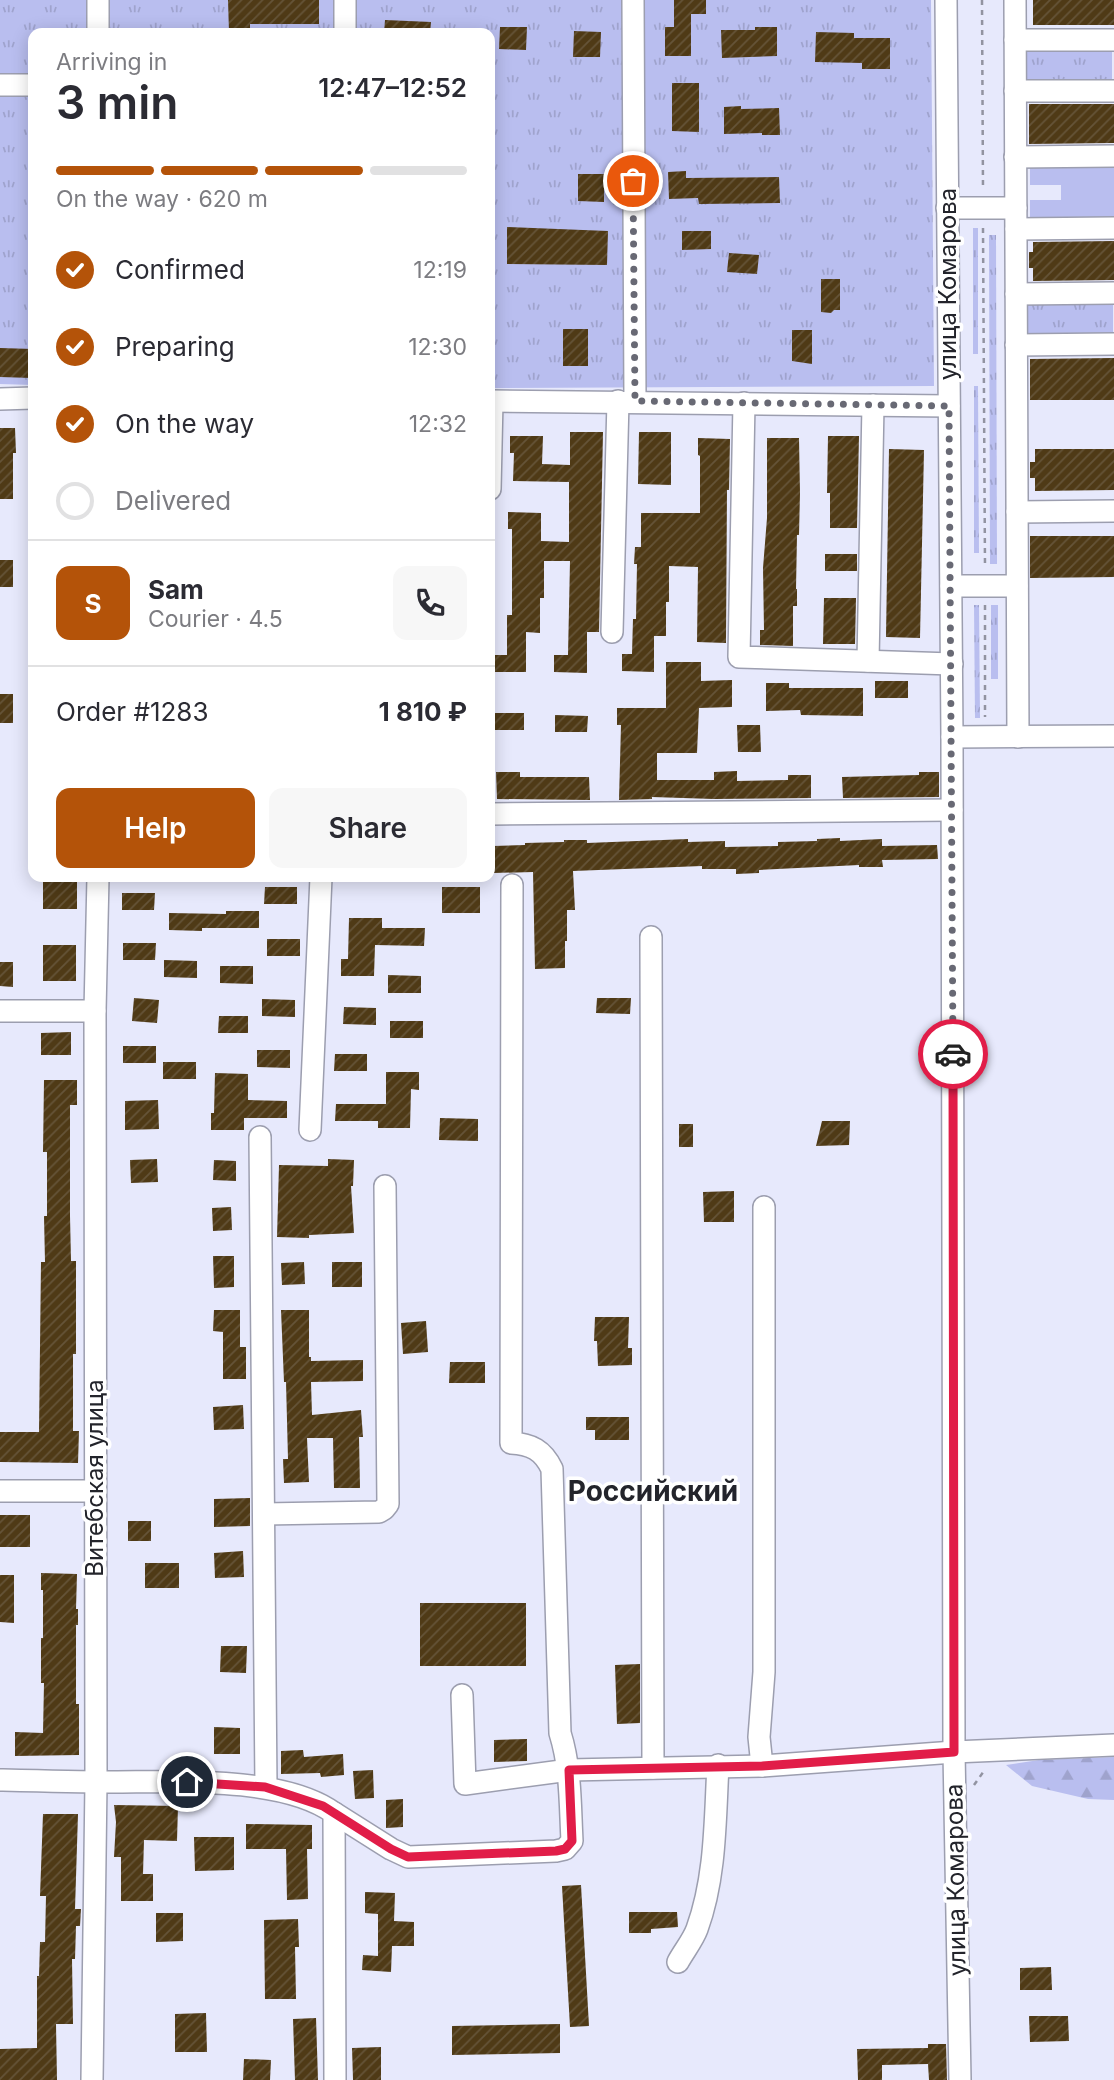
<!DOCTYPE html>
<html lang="en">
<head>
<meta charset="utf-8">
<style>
  :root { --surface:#fff; --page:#f7f7f7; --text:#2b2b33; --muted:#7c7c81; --line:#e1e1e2; --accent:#b45309 }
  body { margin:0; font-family:Inter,sans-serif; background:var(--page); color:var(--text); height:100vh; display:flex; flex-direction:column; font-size:26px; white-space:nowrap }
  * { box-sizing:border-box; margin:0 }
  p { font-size:23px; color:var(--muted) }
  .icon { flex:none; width:38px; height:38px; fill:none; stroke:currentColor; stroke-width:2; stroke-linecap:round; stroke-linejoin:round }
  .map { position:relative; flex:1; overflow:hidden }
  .sheet { position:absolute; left:28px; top:28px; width:467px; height:854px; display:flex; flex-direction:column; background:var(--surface); border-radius:14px; box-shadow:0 4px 18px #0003 }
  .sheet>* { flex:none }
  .pin { position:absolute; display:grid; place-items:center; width:60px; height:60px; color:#fff; margin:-30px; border:4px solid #fff; border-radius:50%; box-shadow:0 2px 7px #0007 }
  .courier { position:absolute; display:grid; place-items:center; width:70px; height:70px; margin:-35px; border:5px solid #e11d48; border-radius:50%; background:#fff; color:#222; box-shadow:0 2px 9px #0007 }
  .head em { font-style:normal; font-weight:600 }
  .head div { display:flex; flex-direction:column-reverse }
  .head { display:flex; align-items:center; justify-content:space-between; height:119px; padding:0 28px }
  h1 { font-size:46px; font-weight:600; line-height:52px }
  .bar { display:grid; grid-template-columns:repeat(4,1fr); gap:10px 7px; align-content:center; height:84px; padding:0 28px }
  .bar i { height:9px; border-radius:5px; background:var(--line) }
  .bar .on { background:var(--accent) }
  .bar p { grid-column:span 4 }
  .line { display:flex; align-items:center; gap:18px; padding:0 28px; border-top:2px solid var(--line) }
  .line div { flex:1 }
  .round { display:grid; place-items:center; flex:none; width:74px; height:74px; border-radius:14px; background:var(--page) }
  ol { padding:0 28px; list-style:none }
  li { display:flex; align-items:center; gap:21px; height:77px }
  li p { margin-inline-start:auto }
  li .icon { padding:7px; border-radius:50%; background:var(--accent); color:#fff; stroke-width:4 }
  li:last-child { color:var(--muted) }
  li i { width:38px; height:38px; border:4px solid var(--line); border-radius:50% }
  .cta { display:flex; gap:14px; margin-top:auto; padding:14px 28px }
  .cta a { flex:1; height:80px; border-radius:14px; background:var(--accent); color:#fff; font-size:28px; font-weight:600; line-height:80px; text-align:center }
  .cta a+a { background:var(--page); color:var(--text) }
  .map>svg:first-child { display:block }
  .grass { fill:url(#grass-tufts) }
  .forest { fill:url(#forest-firs) }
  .pitch { fill:#b9beef }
  .building { fill:url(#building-hatch) }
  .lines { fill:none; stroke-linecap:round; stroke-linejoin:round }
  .minor-casing { stroke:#9c9eaf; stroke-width:24 }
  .path { stroke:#9293a1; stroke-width:2.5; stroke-dasharray:5 5; stroke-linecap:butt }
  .minor { stroke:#fff; stroke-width:21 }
  .done { stroke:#686974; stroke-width:7; stroke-dasharray:0 12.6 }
  .route { stroke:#e11d48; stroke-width:9 }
  .labels { text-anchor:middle; stroke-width:7; stroke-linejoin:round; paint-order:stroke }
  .street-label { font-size:24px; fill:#23242b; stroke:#fff }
  .quarter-label { font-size:28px; font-weight:bold; fill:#23242b; stroke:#fff }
</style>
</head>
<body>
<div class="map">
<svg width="1114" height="2080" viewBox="0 0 1114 2080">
  <defs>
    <pattern id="grass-tufts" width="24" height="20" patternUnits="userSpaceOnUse" patternTransform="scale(1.75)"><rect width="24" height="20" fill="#b9beef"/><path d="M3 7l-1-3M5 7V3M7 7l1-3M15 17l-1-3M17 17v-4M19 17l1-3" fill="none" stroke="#9fa3cd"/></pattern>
    <pattern id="forest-firs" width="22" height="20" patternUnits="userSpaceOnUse" patternTransform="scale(1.75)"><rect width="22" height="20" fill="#b9beef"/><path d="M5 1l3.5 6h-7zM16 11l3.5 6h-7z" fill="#9fa3cd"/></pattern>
    <pattern id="building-hatch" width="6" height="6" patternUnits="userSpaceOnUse" patternTransform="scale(1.75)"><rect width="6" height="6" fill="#4f3a16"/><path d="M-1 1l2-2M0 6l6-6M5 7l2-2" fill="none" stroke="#655438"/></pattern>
  </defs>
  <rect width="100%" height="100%" fill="#e7e9fc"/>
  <g class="grass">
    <path d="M0 0H931L934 386 490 388V33H33V385L0 384Z"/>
    <path d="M1112 44V85H1027V45Z"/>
    <rect x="973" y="228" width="5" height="126"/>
    <path d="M989 235H996L997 564H990Z"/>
    <rect x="1027" y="299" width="86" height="42"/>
    <path d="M974 386H978L979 553H974Z"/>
    <path d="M974 605H979L980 718H975Z"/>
    <rect x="991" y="605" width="7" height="74"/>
  </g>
  <path class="forest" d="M1114 1757V1800L1088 1799 1032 1786 1006 1765 1039 1760Z"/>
  <path class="pitch" d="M1114 167V217L1030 218V200H1061V185H1030V167Z"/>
  <g class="building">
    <path d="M228 0H319V24H250V32H229Z"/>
    <path d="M674 0H706V14H691V56H665V27H674Z"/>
    <rect x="1033" y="0" width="81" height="25"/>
    <path d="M385 20 431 22 430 33H384Z"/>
    <path d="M500 27H527L526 50 499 49Z"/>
    <path d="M755 27H777V56L722 58 721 30H755Z"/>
    <path d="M574 31 601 32 600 57H573Z"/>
    <path d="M816 32 854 33V38H890V69H862V63L815 62Z"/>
    <path d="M672 83H699V132L672 131Z"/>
    <path d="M1029 104H1114V143L1029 144Z"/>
    <path d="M741 106V109L779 108 780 135H762V133L724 134V107Z"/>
    <path d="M686 171V178L779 177 780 203 699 204 698 198 669 199 668 172Z"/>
    <path d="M578 174H604V202L578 201Z"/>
    <path d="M507 227 608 231 607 265 507 264Z"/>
    <path d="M682 231H711V249L682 250Z"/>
    <path d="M1114 241V280L1033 281V268H1029V252H1033V242Z"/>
    <path d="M729 253 759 255 757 274 727 272Z"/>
    <path d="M821 279H840V310H834L831 313 821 312Z"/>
    <rect x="563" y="329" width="25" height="37"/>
    <path d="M792 330H812V364L792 361Z"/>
    <path d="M0 348 33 349 32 378 0 377Z"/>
    <path d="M1114 358V400H1030V359Z"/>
    <path d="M0 428H15L16 453H13V499H0Z"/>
    <path d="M570 432H603L599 632H587V673L554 672V655H568L570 561H544V598H540V633L526 632V672H493L494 655H507V615H512V529H508V512L541 513V541L569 542V482L513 481 514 453H510V436H543L542 464 570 465Z"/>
    <path d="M639 432H671V485L638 484Z"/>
    <path d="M828 436H859L857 528H830V493H827Z"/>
    <path d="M698 438 730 439 729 490H727L726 643 697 642 698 567 669 566V602H666V636H654V672L622 671V654H632L633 619H636L637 564H634L635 547H641V513H700V456L698 455Z"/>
    <path d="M767 438H799L800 493 799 535H797L796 589H797V606H793V646L760 645V630H764L763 568 767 518Z"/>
    <path d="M889 449 924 450 920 638 886 637Z"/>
    <path d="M1035 449H1114V490L1035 491V478H1030V462H1035Z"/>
    <path d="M1030 536H1114V577L1030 578Z"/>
    <rect x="825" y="554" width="32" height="17"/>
    <rect x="0" y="560" width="13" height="27"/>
    <path d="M824 598H856L855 644H823Z"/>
    <path d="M666 662H701V681L732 680V707L699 708 697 753H657V780H714V772L737 771V781L788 780V775H811V798L714 799 652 797V799L619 800 621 725H617V708H666Z"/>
    <rect x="875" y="681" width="33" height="17"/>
    <path d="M766 683H789V688H863V716L801 715 800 710 766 711Z"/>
    <rect x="0" y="694" width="13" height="29"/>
    <rect x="491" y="713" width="33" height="17"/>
    <path d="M555 715 588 716 587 732H555Z"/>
    <path d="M737 725H760L761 752H738Z"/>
    <path d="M496 772H520V777H589L590 800 497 799Z"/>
    <path d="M919 772H939V797L843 798 842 777 919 775Z"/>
    <path d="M840 838V841L882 839V846L937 845 938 859 882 860 883 867H859V865L759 870V873L736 874V869H702V866L573 871 575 910H567V941H565V968L535 969 533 872 493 873V846L525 845V843L564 842V840H587V843L688 839V842L725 841V847L778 846V842L817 841V839Z"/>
    <rect x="43" y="877" width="34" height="32"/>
    <path d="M265 887H297V904H264Z"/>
    <rect x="442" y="887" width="38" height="26"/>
    <path d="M122 893H155L154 910H122Z"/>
    <path d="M226 911H259V928H202V931L169 930V913L226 914Z"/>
    <path d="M349 918H382V928H425L424 946 375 945 374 976H341V959H348Z"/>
    <rect x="267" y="939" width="33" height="17"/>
    <path d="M123 943H156L155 960H123Z"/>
    <rect x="43" y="945" width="33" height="36"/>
    <path d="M164 960 197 961V978L164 977Z"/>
    <path d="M0 962H13V987L0 986Z"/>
    <path d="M220 966H253V984L220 983Z"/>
    <path d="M388 975 421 976V993H388Z"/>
    <path d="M134 998 159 1000 157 1023 132 1021Z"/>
    <path d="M597 998H631L630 1014 596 1013Z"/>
    <path d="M262 999 295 1000V1017L262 1016Z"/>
    <path d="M344 1007 376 1008V1025L343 1024Z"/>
    <path d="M219 1016H248V1033H218Z"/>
    <rect x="390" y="1021" width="33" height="17"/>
    <path d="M71 1032V1055H41V1033Z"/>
    <rect x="123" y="1046" width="33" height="17"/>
    <path d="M257 1050H290V1068L257 1067Z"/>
    <path d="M335 1054H367V1071H334Z"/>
    <rect x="163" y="1062" width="33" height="17"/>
    <path d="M386 1072H419V1090L411 1089 410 1128H378V1121H335L336 1104H386Z"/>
    <path d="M215 1073 248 1074V1100L287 1101V1118H244V1130H211V1113H214Z"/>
    <path d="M44 1080H77V1105H70V1216L71 1261H76V1354H73V1431H79L78 1463 0 1462V1432H39L41 1262H45L44 1216H47V1152H43Z"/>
    <path d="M158 1100 159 1129 125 1130V1101Z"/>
    <path d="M440 1118 478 1119V1141L439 1140Z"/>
    <path d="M822 1121H850L849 1145 816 1146Z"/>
    <rect x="679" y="1124" width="14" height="23"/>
    <path d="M157 1159 158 1182 131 1183 130 1160Z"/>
    <path d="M328 1159 354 1160 353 1186H351L354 1233 309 1235V1238L277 1237 279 1165 328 1166Z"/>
    <path d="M214 1160 236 1161V1181L213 1180Z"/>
    <path d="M734 1191V1222H704L703 1192Z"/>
    <path d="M231 1207 232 1230 213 1231 212 1208Z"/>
    <path d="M213 1256H234V1287L214 1288Z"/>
    <path d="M304 1262 305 1284 282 1285 281 1263Z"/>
    <rect x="332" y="1262" width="30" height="25"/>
    <path d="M214 1310H240V1347H246V1379H223V1332L213 1331Z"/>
    <path d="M281 1310H309V1357H311V1361L363 1360V1381L311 1382 312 1415 361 1410 363 1437H359L360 1488H334L333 1438H307L309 1482 284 1483 283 1459H288L286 1382H284Z"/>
    <path d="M595 1317H629L628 1348H632V1365L598 1366 597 1341H594Z"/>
    <path d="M426 1321 428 1352 403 1354 401 1323Z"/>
    <path d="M450 1362H485V1383H449Z"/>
    <path d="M243 1405 244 1429 214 1430 213 1407Z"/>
    <path d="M586 1417H629V1440H595V1430H586Z"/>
    <path d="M250 1498V1526L214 1527V1499Z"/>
    <rect x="0" y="1515" width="30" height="32"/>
    <rect x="128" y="1521" width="23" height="20"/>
    <path d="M243 1551 244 1577 215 1578 214 1553Z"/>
    <rect x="145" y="1563" width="34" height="25"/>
    <path d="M41 1573 77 1574 76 1609H78V1625H76V1704H79V1755L15 1756V1732L43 1733 44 1683H41V1638H43V1590H41Z"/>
    <path d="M0 1575H14V1623L0 1622Z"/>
    <rect x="420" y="1603" width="106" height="63"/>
    <path d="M221 1646H247L246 1673 220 1672Z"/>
    <path d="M640 1664V1723L617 1724 615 1665Z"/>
    <path d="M214 1727 240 1728V1754H214Z"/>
    <path d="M527 1739V1761L494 1762V1740Z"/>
    <path d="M303 1750 304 1757 343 1754 344 1775 321 1777 320 1773 281 1774V1751Z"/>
    <path d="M373 1770 374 1798 355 1799 353 1771Z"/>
    <path d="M403 1799V1827L386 1828V1800Z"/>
    <path d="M114 1805 178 1806 177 1841 144 1840 143 1874H153V1901H121V1857H114L116 1822Z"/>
    <path d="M43 1814H78L75 1909H81L80 1926H76L75 1959H72L73 2024H56L57 2080H0V2049L37 2048V1976H39L40 1942H45L46 1896H40Z"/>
    <path d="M246 1824 312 1825V1849H307L308 1899 287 1900 286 1849H246Z"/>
    <path d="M194 1837H234V1870L195 1871Z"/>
    <path d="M581 1885 589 2026 570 2027 562 1886Z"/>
    <path d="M365 1892 395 1893 394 1921 414 1922V1946H392L391 1972 362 1970 363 1955 378 1956V1914L365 1913Z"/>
    <path d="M629 1912H677L678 1927 651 1929V1933H629Z"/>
    <path d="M156 1913H183V1941L156 1942Z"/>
    <path d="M298 1919 299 1947H295L296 1999H265L264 1920Z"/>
    <path d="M1051 1967 1052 1990H1020V1968Z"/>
    <path d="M206 2013 207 2052H175V2014Z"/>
    <path d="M1029 2016H1068L1069 2041 1030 2042Z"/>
    <path d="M316 2018 318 2080H295L293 2019Z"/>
    <path d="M560 2024V2053L452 2055V2026Z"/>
    <path d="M928 2044H946L947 2080H929L928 2064 882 2065V2080H858L857 2049 928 2048Z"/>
    <path d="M381 2047V2080H353L352 2048Z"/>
    <path d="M244 2059 271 2060 270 2080H243Z"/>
  </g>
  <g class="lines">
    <defs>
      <g id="minor">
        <path d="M633 0 635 401"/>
        <path d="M946 0 952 737 954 1752 960 2080"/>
        <path d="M1015 0 1018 737"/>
        <path d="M98 33V0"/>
        <path d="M345 33V0"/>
        <path d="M1015 40H1114"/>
        <path d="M0 85H33"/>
        <path d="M1015 91H1114"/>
        <path d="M1015 157 1114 156"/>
        <path d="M947 208H1016"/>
        <path d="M1016 229 1114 228"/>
        <path d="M1016 294 1114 293"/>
        <path d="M1016 345 1114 344"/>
        <path d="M0 399 33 398"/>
        <path d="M490 401 949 406"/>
        <path d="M744 403 739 657 952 664"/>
        <path d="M490 489 492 401"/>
        <path d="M1017 512 1114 511"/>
        <path d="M951 586H1017"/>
        <path d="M612 632 618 401"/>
        <path d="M868 661 873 405"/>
        <path d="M952 737 1114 736"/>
        <path d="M490 814 952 810"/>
        <path d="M651 937 653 1768"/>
        <path d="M0 1011H95"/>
        <path d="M310 1130 321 877"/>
        <path d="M260 1137 266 1787"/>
        <path d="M0 1491H95"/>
        <path d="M264 1514 379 1512 384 1509 388 1504 385 1186"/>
        <path d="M462 1695 465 1784 569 1770 762 1766 954 1752 1114 1745"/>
        <path d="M762 1766 759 1737 764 1672V1207"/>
        <path d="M0 1780C38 1781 75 1782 113 1782 175 1782 283 1776 334 1813L335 2080"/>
        <path d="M334 1813 391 1849 408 1857 556 1851 565 1849 572 1841C570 1804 571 1768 560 1733L552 1469C543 1450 531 1444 511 1443L512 885"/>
        <path d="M678 1962C684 1951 693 1940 697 1929 716 1877 715 1819 718 1765"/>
        <path d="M92 2080 96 1782 95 1011 98 877"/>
      </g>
    </defs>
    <use href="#minor" class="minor-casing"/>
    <g class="path">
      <path d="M982 0 983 190"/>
      <path d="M983 228 985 568"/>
      <path d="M985 605V717"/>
      <path d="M974 1785 984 1771"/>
    </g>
    <use href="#minor" class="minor"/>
  </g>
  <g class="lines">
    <path class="done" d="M633 181 635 401 949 406 953 1054"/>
    <path class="route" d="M187 1782 265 1787 323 1806 391 1849 408 1857 556 1851 565 1849 572 1841 569 1770 762 1766 954 1752 953 1054"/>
  </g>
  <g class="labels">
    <g class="street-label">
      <text transform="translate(948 284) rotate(-90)" y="8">улица Комарова</text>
      <text transform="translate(95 1478) rotate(-90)" y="8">Витебская улица</text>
      <text transform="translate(956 1880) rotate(-91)" y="8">улица Комарова</text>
    </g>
    <g class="quarter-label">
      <text x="653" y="1501">Российский</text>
    </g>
  </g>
</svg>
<div class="pin" style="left:633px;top:181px;background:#ea580c"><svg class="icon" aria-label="bag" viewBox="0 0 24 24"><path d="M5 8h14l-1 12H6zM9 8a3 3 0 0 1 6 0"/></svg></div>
<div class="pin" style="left:187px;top:1782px;background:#1f2937"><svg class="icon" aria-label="home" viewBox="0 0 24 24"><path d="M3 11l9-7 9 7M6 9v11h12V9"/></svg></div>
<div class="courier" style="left:953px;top:1054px"><svg class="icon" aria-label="car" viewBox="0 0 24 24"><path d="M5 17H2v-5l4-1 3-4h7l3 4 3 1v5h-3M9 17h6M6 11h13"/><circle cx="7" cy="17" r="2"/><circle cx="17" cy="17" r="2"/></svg></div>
<section class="sheet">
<div class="head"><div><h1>3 min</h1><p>Arriving in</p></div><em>12:47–12:52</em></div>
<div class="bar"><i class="on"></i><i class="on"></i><i class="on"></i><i></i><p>On the way · 620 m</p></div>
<ol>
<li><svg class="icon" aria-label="check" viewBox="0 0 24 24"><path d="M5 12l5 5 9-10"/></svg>Confirmed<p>12:19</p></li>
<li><svg class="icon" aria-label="check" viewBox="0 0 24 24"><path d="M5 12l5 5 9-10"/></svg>Preparing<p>12:30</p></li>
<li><svg class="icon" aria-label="check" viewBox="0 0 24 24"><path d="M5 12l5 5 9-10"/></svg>On the way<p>12:32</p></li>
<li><i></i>Delivered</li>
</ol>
<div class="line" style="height:126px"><b class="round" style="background:var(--accent);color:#fff">S</b><div><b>Sam</b><p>Courier · 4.5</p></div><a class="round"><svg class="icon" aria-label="phone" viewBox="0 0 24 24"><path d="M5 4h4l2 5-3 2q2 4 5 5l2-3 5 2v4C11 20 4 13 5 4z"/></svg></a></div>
<div class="line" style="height:91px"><div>Order #1283</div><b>1 810 ₽</b></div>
<div class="cta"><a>Help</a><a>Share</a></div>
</section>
</div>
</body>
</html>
